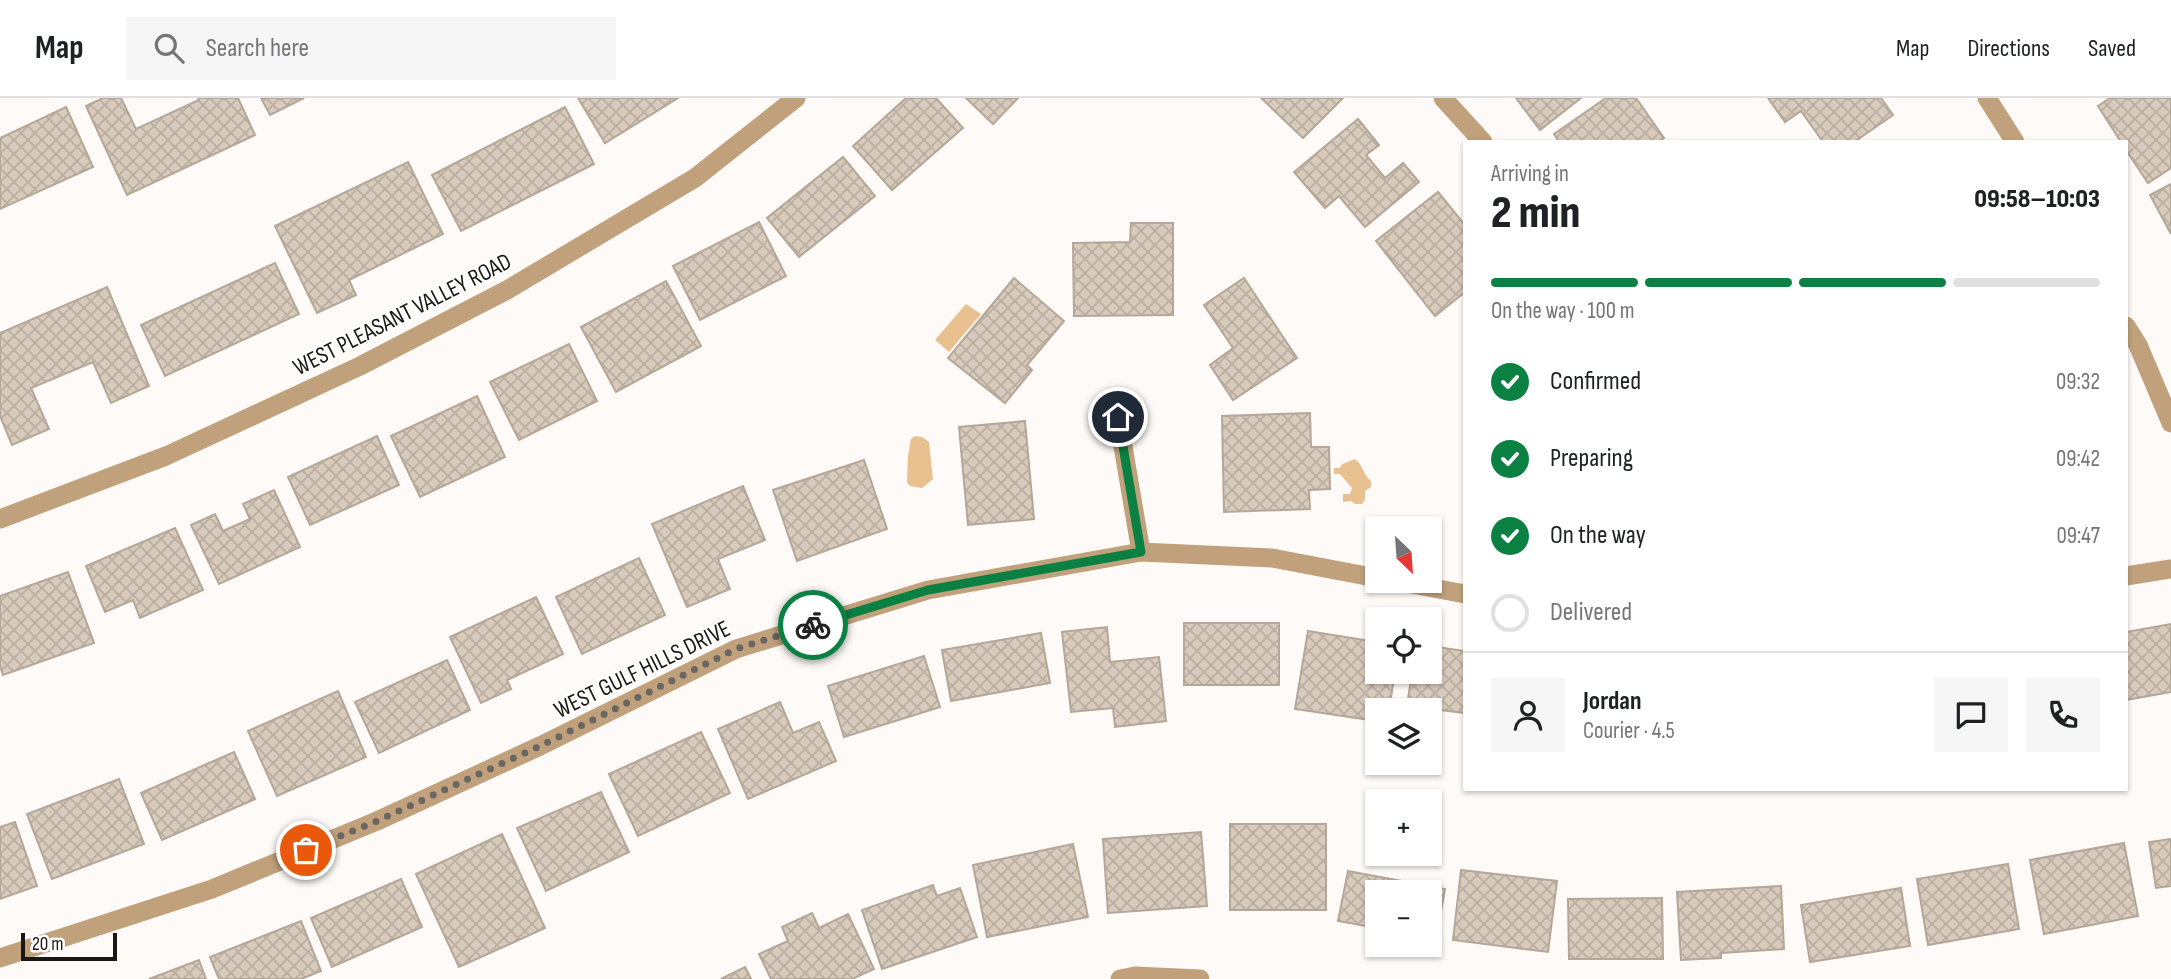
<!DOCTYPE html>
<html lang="en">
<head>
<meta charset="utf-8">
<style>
  :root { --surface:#fff; --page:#f6f6f6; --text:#202124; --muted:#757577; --line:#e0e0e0; --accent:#0b8043 }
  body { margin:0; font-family:"Sofia Sans Condensed",sans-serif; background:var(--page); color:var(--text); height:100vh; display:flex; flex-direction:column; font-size:26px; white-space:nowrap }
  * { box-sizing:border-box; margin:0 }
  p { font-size:23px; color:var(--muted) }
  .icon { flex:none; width:38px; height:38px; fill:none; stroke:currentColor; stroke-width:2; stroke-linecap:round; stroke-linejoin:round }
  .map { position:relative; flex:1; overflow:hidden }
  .drawer { position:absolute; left:1463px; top:42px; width:665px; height:651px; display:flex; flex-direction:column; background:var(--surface); border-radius:0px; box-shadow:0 2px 5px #0004 }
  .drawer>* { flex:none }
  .needle { width:46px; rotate:155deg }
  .buttons { position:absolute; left:1365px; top:418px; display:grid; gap:14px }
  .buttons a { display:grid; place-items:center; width:77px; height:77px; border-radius:0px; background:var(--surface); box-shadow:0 2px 5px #0004; font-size:35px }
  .scale { position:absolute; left:21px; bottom:18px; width:96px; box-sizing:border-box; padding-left:7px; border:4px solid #1b1711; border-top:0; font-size:19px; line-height:24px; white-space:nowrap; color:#1b1711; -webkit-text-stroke:5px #fff; paint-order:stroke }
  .pin { position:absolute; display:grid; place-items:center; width:60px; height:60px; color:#fff; margin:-30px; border:4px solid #fff; border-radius:50%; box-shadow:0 2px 7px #0007 }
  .courier { position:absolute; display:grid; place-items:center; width:70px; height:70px; margin:-35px; border:5px solid #0b8043; border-radius:50%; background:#fff; color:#222; box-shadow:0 2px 9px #0007 }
  .headline em { font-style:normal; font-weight:800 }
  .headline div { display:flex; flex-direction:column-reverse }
  .headline { display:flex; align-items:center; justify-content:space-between; height:119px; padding:0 28px }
  h1 { font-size:46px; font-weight:800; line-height:52px }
  .bar { display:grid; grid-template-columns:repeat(4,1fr); gap:10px 7px; align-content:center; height:84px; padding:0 28px }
  .bar i { height:9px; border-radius:5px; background:var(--line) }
  .bar .current { background:var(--accent) }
  .bar p { grid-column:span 4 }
  .line { display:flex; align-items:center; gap:18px; padding:0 28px; border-top:2px solid var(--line) }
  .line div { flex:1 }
  .round { display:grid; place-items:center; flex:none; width:74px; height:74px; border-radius:0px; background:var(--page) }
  ol { padding:0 28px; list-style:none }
  li { display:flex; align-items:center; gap:21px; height:77px }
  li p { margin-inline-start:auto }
  li .icon { padding:7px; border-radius:50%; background:var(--accent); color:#fff; stroke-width:4 }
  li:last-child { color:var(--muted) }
  li i { width:38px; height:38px; border:4px solid var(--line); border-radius:50% }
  header { display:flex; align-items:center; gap:42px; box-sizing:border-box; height:98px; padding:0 35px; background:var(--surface); border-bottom:2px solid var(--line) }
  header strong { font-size:33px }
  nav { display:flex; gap:38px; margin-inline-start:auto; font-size:24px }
  .search { width:490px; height:63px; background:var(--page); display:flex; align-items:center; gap:18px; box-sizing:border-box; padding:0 24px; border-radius:0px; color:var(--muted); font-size:26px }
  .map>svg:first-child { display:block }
  .water { fill:#e9c090 }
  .building { fill:url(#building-cross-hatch); stroke:#b4a798; stroke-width:2 }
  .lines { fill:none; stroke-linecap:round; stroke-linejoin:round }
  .minor { stroke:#c0a17c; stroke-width:19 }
  .tertiary { stroke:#c0a17c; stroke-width:19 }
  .done { stroke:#6a6662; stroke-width:7; stroke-dasharray:0 12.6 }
  .route { stroke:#0b8043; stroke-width:9 }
  .labels { text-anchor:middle; stroke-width:5; stroke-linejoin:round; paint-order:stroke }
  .street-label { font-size:24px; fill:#1b1711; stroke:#fff }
</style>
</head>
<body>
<header>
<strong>Map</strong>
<div class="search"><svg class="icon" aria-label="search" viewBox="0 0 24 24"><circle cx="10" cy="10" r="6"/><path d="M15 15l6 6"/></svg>Search here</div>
<nav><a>Map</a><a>Directions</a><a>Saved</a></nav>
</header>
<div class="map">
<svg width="2171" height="881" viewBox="0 0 2171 881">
  <defs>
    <pattern id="building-cross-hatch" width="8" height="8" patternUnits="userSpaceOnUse" patternTransform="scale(1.75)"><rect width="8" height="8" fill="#d9cbbc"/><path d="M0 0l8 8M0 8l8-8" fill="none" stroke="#baaea1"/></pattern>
  </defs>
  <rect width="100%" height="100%" fill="#fdfaf7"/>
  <g class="water">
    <path d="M966 206 981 216 949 254 935 242Z"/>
    <path d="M915 338 922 339 929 344 933 381 922 390 910 388 907 384 908 358 911 341Z"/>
    <path d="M1355 361C1364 368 1363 377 1371 383V389L1365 393V402L1362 406H1355L1351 403 1343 404V396H1350L1352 390 1340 376H1334V370H1340L1342 366Z"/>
  </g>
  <g class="building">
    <path d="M103 0H121L136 31 199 2 198 0H238L255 37 127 97 86 8Z"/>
    <path d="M261 0H304L270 17Z"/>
    <path d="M578 0H678L605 45Z"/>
    <path d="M906 0H936L963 30 892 92 853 48Z"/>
    <path d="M966 0H1018L993 26Z"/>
    <path d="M1261 0H1343L1303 40Z"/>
    <path d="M1516 0H1581L1540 32Z"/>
    <path d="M1606 0H1636L1664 40 1658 44H1559L1554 36Z"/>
    <path d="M1768 0H1881L1893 17 1854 44H1823L1801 13 1785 24Z"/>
    <path d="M2110 0H2171V70L2148 85 2126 52V44H2121L2098 8Z"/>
    <path d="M66 9 93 69 0 111V40Z"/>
    <path d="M565 9 594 66 461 133 432 77Z"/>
    <path d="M1358 21 1379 47 1366 57 1385 80 1403 65 1419 84 1365 129 1339 98 1325 110 1294 74Z"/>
    <path d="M843 59 875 98 799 159 767 120Z"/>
    <path d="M408 64 443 136 349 182 356 197 317 215 275 128Z"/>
    <path d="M2171 86V136L2150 97Z"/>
    <path d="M1438 94 1465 127V194L1435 218 1376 143Z"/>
    <path d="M759 124 786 178 700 222 673 168Z"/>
    <path d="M1131 125H1173V217L1074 218 1073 145 1130 144Z"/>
    <path d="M275 165 299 216 165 278 141 227Z"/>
    <path d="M1014 180 1064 223 1027 267 1032 272 1005 305 948 260Z"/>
    <path d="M1244 180 1297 260 1233 302 1210 267 1233 250 1204 207Z"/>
    <path d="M666 183 701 248 616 294 581 229Z"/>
    <path d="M107 189 149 288 111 305 93 264 31 290 49 331 12 347 0 318V235Z"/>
    <path d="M569 246 597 303 519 342 490 284Z"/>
    <path d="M477 298 505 359 420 399 391 338Z"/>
    <path d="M1310 315 1311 349H1329L1330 391 1309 392 1310 411 1224 414 1222 318Z"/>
    <path d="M1025 323 1034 421 968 427 959 329Z"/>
    <path d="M377 338 399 387 310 427 288 379Z"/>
    <path d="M864 362 887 431 797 463 773 392Z"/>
    <path d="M743 388 765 442 718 461 730 491 687 509 652 426Z"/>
    <path d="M274 392 300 449 219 486 191 427 215 416 223 433 250 421 243 406Z"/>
    <path d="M175 430 203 492 140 520 133 502 105 514 86 468Z"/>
    <path d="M639 460 665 517 582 556 556 499Z"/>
    <path d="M68 474 94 545 3 577 0 568V498Z"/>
    <path d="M536 499 563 556 507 582 511 591 481 605 450 539Z"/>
    <rect x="1184" y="525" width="95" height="62"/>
    <path d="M2171 526V594L2126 602V534Z"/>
    <path d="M1107 529 1110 564 1159 559 1166 623 1115 629 1113 610 1071 614 1062 534Z"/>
    <path d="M1308 533 1377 544V574H1395L1389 612H1377V623L1295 611Z"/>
    <path d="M1041 535 1050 585 951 603 942 552Z"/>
    <path d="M1430 548 1465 553V615L1407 608 1412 574H1430Z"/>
    <path d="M924 558 940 609 844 639 828 588Z"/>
    <path d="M447 562 470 612 379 655 355 604Z"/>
    <path d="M338 593 366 659 277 698 248 633Z"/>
    <path d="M780 604 793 635 819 624 836 663 748 701 718 631Z"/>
    <path d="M701 634 730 695 638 738 609 676Z"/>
    <path d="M234 654 255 701 162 742 141 695Z"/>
    <path d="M119 681 144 746 52 781 27 716Z"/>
    <path d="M601 694 629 754 546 793 517 730Z"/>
    <path d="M15 724 37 788 0 801V729Z"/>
    <rect x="1230" y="726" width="96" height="86"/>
    <path d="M1201 734 1207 808 1108 815 1103 741Z"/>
    <path d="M502 736 545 830 459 869 416 776Z"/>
    <path d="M2171 741V788L2156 790 2149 744Z"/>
    <path d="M2124 745 2138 818 2044 836 2030 762Z"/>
    <path d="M1073 746 1088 819 987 839 973 767Z"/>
    <path d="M2008 766 2019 831 1928 847 1917 781Z"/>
    <path d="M1461 772 1557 783 1548 854 1453 842Z"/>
    <path d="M1348 773 1445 791 1436 841 1430 840V794H1377V830L1338 823Z"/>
    <path d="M401 781 422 829 332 869 311 820Z"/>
    <path d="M933 787 937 798 960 790 977 839 882 871 862 812Z"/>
    <path d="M1781 788 1784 851 1721 855V860L1681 862 1677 794Z"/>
    <path d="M1901 790 1910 848 1810 864 1801 807Z"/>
    <path d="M1662 800 1663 861H1569L1568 801Z"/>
    <path d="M812 815 819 830 848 816 874 871 852 881H771L759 856 788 843 782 829Z"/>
    <path d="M301 823 321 873 301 881H219L210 859Z"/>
    <path d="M199 862 206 881H149Z"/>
    <path d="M745 869 751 881H721Z"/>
  </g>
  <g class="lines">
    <g class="minor">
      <path d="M1443 0 1483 44"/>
      <path d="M1118 319 1141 454"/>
      <path d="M0 421 166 358 360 268 507 192 695 80 796 0"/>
      <path d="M2126 478 2171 471"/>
      <path d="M1396 483 1465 496"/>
      <path d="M0 860 212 791 377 723 540 648 736 551 928 492 1141 454 1272 460 1377 480"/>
      <path d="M1120 881 1135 878 1200 881"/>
    </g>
    <g class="tertiary">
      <path d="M1987 0 2015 44"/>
      <path d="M2126 228 2138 247 2171 325"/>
    </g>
  </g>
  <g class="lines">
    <path class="done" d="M306 752 377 723 540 648 736 551 813 527"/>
    <path class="route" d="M813 527 928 492 1141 454 1118 319"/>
  </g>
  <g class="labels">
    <g class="street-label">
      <text transform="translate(402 216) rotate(-27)" y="8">WEST PLEASANT VALLEY ROAD</text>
      <text transform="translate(642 571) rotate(-26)" y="8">WEST GULF HILLS DRIVE</text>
    </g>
  </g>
</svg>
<div class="buttons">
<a><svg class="needle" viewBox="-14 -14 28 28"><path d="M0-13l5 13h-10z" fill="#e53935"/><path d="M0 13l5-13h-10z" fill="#757577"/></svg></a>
<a><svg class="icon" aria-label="locate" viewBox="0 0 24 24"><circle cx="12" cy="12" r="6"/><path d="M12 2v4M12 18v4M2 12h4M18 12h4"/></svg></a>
<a><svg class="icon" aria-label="layers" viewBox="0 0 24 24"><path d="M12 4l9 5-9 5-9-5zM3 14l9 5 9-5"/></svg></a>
<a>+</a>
<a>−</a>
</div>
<div class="scale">20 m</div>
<div class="pin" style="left:306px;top:752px;background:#ea580c"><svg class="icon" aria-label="bag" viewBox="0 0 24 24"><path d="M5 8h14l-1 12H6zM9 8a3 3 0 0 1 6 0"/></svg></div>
<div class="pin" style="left:1118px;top:319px;background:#1f2937"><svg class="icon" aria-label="home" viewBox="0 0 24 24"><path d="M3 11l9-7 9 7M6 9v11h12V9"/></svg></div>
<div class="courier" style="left:813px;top:527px"><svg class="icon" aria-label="bike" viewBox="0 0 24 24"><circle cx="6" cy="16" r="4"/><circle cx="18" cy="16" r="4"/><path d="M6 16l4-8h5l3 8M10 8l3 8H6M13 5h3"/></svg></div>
<section class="drawer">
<div class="headline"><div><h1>2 min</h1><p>Arriving in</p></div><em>09:58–10:03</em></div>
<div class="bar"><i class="current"></i><i class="current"></i><i class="current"></i><i></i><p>On the way · 100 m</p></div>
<ol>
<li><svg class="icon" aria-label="check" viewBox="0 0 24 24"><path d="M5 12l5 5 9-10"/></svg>Confirmed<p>09:32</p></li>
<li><svg class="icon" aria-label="check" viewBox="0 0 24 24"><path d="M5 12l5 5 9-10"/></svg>Preparing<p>09:42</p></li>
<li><svg class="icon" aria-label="check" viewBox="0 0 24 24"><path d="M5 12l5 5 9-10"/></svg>On the way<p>09:47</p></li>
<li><i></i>Delivered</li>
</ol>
<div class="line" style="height:126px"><a class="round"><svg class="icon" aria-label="person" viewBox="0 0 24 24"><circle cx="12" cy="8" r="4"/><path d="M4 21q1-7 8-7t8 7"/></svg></a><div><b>Jordan</b><p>Courier · 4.5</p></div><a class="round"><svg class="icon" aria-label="chat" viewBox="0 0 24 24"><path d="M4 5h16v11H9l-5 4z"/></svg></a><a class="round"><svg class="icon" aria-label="phone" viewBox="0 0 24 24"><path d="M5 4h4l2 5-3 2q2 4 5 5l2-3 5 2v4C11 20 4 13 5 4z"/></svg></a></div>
</section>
</div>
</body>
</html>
